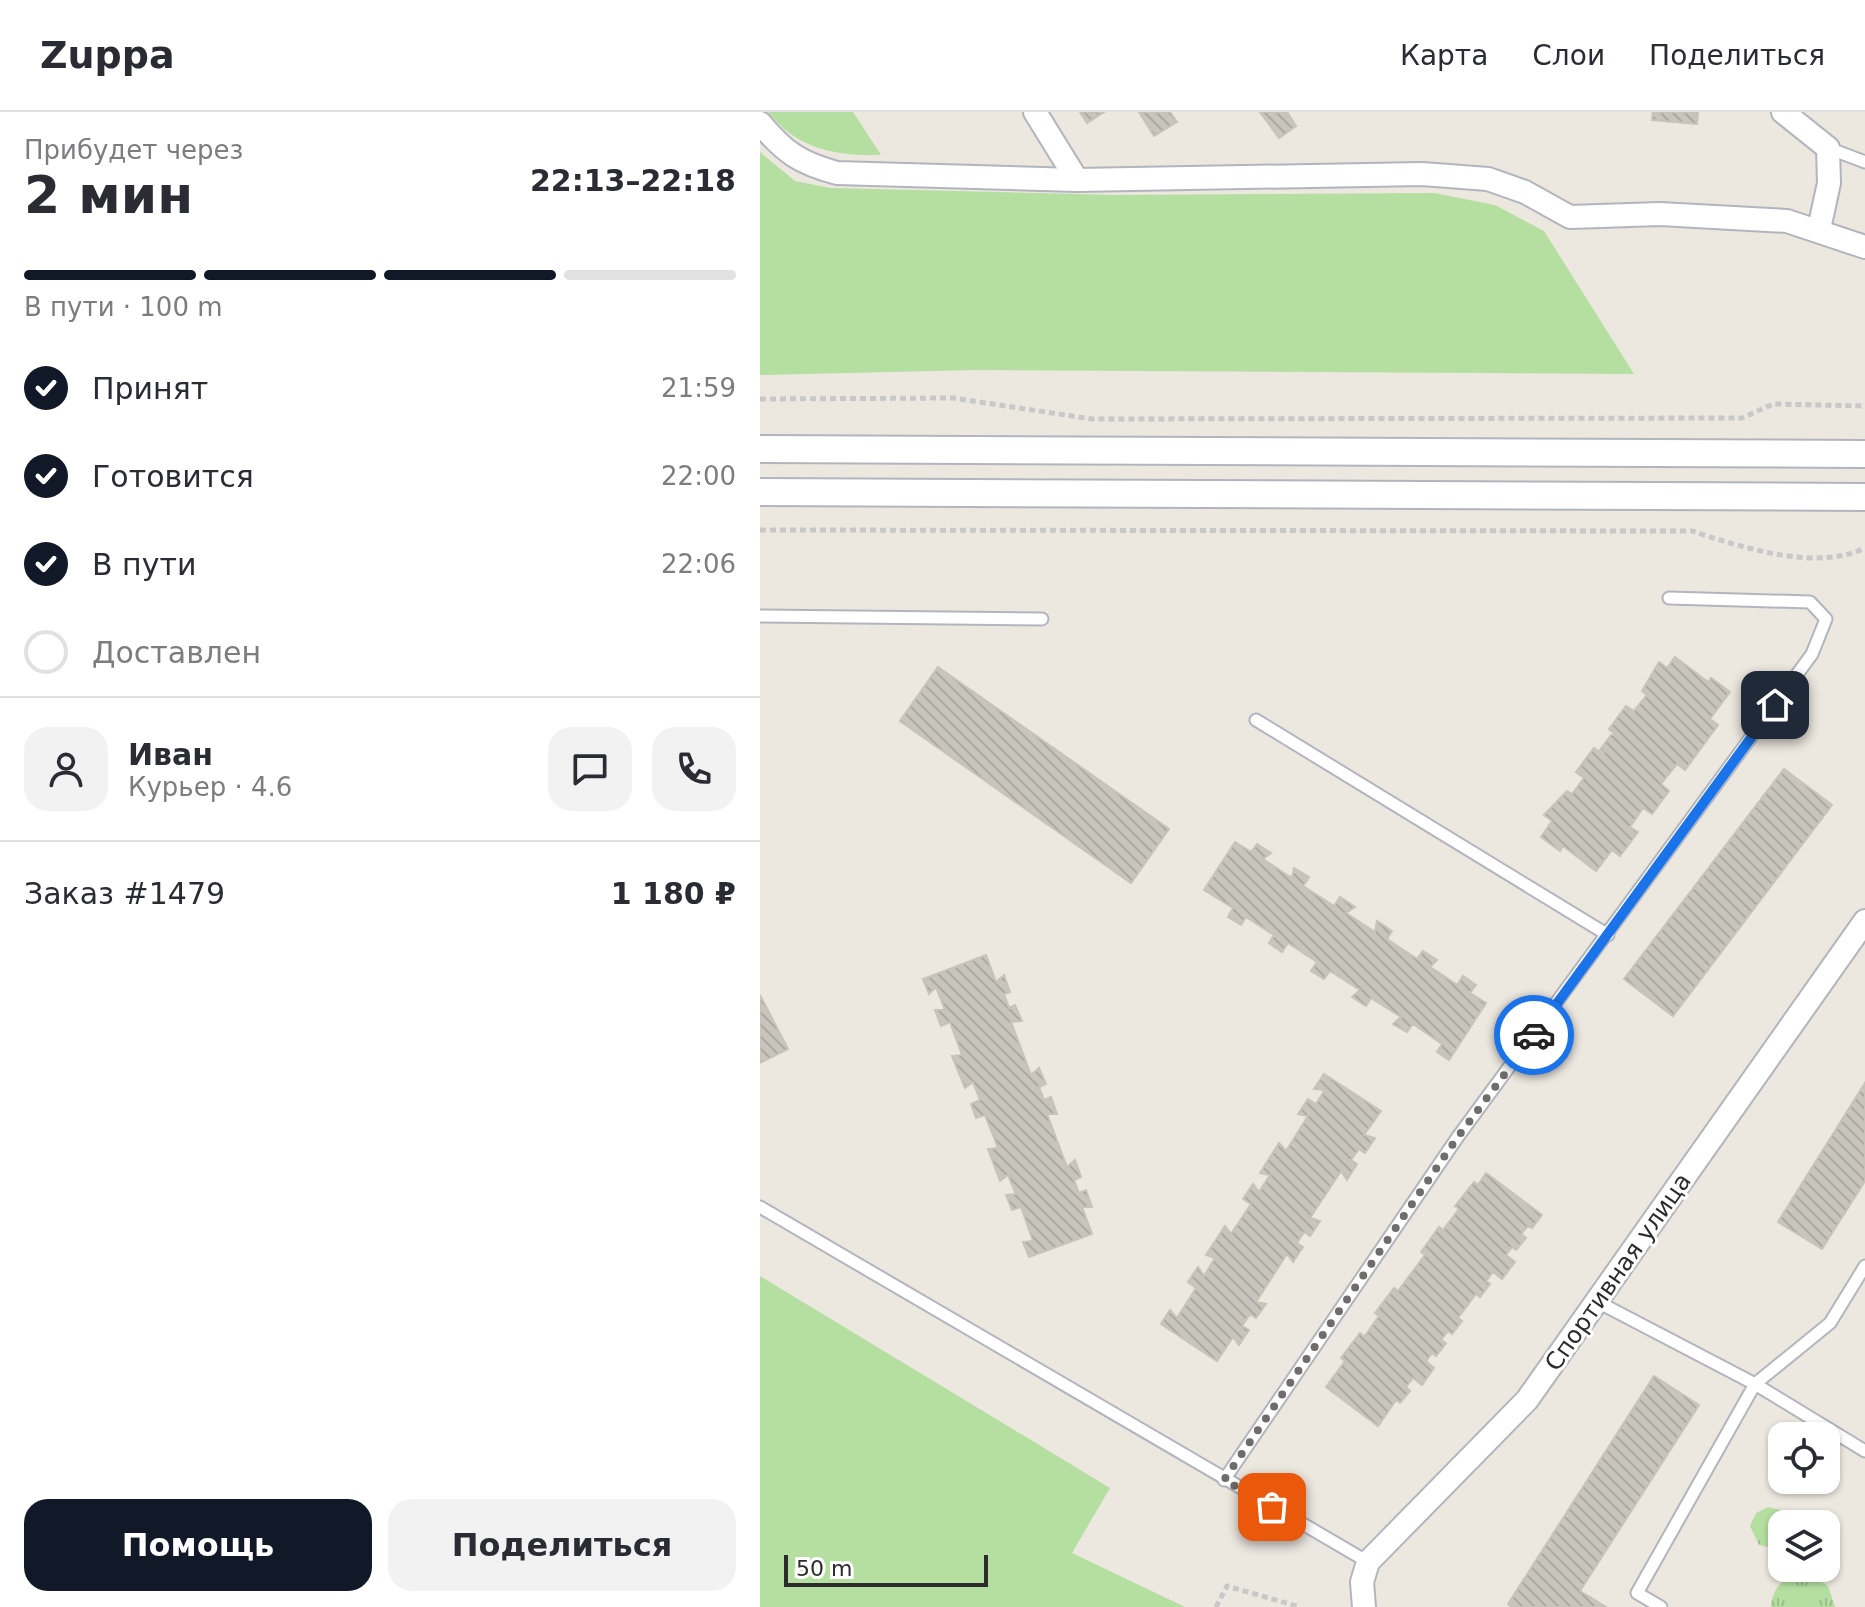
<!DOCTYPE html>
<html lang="ru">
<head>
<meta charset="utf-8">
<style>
  :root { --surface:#fff; --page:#f2f2f3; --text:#2b2b33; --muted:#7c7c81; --line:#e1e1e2; --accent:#111827 }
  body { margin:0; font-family:"DejaVu Sans",sans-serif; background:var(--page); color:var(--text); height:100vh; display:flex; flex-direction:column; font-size:30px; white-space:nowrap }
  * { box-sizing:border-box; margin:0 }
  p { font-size:26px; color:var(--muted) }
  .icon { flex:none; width:44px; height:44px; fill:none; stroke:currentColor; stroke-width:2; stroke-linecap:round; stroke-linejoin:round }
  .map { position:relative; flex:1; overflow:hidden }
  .panel { display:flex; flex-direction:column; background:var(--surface); width:760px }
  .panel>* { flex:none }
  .controls { position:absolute; left:1008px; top:1310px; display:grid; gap:16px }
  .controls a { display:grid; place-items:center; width:72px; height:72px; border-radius:16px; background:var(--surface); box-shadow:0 2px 6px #0004; font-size:40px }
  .scale { position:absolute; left:24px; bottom:20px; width:204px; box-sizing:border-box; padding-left:8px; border:4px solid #2c2c2c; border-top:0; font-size:22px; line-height:28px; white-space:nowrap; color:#2c2c2c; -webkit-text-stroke:6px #fff; paint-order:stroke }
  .pin { position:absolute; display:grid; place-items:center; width:68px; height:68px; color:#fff; margin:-34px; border-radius:16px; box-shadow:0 4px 12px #0006 }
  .courier { position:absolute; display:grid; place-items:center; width:80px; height:80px; margin:-40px; border:6px solid #1a73e8; border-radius:50%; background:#fff; color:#222; box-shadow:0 2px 10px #0007 }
  .overview em { font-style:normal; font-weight:800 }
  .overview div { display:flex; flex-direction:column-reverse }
  .overview { display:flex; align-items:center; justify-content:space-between; height:136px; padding:0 24px }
  h1 { font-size:52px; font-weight:800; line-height:60px }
  .bar { display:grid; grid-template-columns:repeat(4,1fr); gap:12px 8px; align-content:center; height:96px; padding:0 24px }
  .bar i { height:10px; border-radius:6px; background:var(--line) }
  .bar .selected { background:var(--accent) }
  .bar p { grid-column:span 4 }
  .line { display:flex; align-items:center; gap:20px; padding:0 24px; border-top:2px solid var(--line) }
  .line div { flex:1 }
  .round { display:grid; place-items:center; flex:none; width:84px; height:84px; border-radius:24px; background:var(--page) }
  ol { padding:0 24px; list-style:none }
  li { display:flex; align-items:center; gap:24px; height:88px }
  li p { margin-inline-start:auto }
  li .icon { padding:8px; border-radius:50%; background:var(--accent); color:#fff; stroke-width:4 }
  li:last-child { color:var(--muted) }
  li i { width:44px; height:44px; border:4px solid var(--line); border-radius:50% }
  .action { display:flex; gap:16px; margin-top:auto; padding:16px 24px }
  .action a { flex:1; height:92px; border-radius:24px; background:var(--accent); color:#fff; font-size:32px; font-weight:800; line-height:92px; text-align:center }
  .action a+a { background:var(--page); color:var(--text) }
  header { display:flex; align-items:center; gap:48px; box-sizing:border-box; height:112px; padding:0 40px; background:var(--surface); border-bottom:2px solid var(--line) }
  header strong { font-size:38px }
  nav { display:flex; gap:44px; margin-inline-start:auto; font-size:28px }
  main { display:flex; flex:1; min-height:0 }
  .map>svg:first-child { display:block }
  .grass { fill:#b4dfa0 }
  .park { fill:url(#park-tufts) }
  .building { fill:url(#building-back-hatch); stroke:#c8c3b9; stroke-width:2 }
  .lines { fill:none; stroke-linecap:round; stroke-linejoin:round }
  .service-casing { stroke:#b2b5be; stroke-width:15 }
  .minor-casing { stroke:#b2b5be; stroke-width:26 }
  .tertiary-casing { stroke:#b2b5be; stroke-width:30 }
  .path { stroke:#c8c8c8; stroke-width:5; stroke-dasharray:6 4; stroke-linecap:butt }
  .service { stroke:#fff; stroke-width:11 }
  .minor { stroke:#fff; stroke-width:22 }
  .tertiary { stroke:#fff; stroke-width:26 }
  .done { stroke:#6f6d6b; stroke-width:8; stroke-dasharray:0 14.4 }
  .route { stroke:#1a73e8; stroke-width:10 }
  .labels { text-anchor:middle; stroke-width:6; stroke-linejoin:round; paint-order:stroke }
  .street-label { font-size:24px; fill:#2c2c2c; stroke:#fff }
</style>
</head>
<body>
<header>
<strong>Zuppa</strong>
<nav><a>Карта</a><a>Слои</a><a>Поделиться</a></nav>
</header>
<main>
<section class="panel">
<div class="overview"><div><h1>2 мин</h1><p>Прибудет через</p></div><em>22:13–22:18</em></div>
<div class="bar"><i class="selected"></i><i class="selected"></i><i class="selected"></i><i></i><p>В пути · 100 m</p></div>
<ol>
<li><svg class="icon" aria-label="check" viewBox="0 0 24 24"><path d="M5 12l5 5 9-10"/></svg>Принят<p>21:59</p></li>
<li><svg class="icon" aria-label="check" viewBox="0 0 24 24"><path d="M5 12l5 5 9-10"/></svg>Готовится<p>22:00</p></li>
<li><svg class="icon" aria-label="check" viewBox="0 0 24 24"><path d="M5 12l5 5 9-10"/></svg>В пути<p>22:06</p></li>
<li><i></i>Доставлен</li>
</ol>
<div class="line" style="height:144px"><a class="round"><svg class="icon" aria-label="person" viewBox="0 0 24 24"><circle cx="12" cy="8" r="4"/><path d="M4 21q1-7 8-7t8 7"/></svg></a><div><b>Иван</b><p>Курьер · 4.6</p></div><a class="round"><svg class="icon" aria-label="chat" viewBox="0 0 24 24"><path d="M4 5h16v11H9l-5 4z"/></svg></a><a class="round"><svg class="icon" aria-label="phone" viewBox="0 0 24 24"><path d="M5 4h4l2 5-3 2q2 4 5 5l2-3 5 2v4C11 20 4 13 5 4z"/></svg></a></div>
<div class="line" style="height:104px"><div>Заказ #1479</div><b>1 180 ₽</b></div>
<div class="action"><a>Помощь</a><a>Поделиться</a></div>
</section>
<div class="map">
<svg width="1105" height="1495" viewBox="0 0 1105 1495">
  <defs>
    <pattern id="park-tufts" width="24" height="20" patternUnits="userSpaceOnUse" patternTransform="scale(2)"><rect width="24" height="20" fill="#b4dfa0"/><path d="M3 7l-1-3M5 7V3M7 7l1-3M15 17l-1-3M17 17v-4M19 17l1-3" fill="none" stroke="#9bc08a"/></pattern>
    <pattern id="building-back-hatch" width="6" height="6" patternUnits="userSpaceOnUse" patternTransform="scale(2)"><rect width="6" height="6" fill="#c8c5bd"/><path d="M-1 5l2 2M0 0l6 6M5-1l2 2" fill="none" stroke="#aca9a3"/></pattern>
  </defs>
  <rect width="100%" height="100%" fill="#ece7df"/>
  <g class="grass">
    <path d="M8 0H93L121 43C76 44 38 38 8 0Z"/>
    <path d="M0 40 35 69 70 76 359 83 674 81 735 93 784 119 874 262 215 258 0 263Z"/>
    <path d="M0 1164 350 1376 312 1441 425 1495H0Z"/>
  </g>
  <g class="park">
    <path d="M1008 1395 1021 1398 1030 1412H1022V1431L1013 1436 999 1433 990 1414 996 1401Z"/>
    <path d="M1040 1462 1051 1463 1068 1474 1075 1495H1011C1012 1477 1022 1466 1040 1462Z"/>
  </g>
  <g class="building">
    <path d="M320 0H344L327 11Z"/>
    <path d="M379 0H410L417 10 394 24Z"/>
    <path d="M500 0H527L536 14 519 26Z"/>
    <path d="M893 0H938L937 12 892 8Z"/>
    <path d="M915 545 948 570 951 566 970 580 950 607 958 613 925 658 917 652 901 672 909 679 892 702 883 696 870 715 878 720 860 744 852 738 836 759 803 734 800 739 781 725 792 709 784 703 807 679 812 682 824 666 816 660 834 636 842 642 844 640 840 638 851 623H856L849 617 866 594 874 599 887 583 882 579 899 550 907 556Z"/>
    <path d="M178 555 409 717 371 771 140 609Z"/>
    <path d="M1024 657 1072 693 913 904 864 867Z"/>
    <path d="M475 730 491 740 497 732 511 741 503 747 524 761 532 766 534 756 549 765 543 774 574 794 580 785 595 795 586 801 615 820 617 809 632 819 627 827 657 847 663 839 677 848 670 855 678 860 697 873 703 864 716 873 710 881 726 891 689 948 677 940 682 932 653 912 647 920 633 912 641 905 611 886 606 894 592 885 600 878 570 859 564 867 551 859 557 850 528 831 522 840 509 831 514 823 486 805 481 813 468 805 473 796 444 778Z"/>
    <path d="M226 843 236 870 244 863 250 880 244 882 249 896 255 893 262 909 251 910 271 963 279 956 286 972 279 975 284 988 291 985 297 1002H287L307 1055 315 1048 321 1065 314 1068 319 1081 326 1078 332 1095H322L332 1122 269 1145 263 1130 273 1129 261 1095 252 1098 246 1083 256 1082 248 1063 240 1069 228 1037 238 1036 225 1003 216 1006 211 992 220 988 213 970 205 976 192 944 202 943 190 910 181 914 175 898H185L176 875 169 882 163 867Z"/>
    <path d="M0 883 28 937 0 951Z"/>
    <path d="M564 962 621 999 604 1023 615 1026 605 1041 599 1037 591 1048 597 1052 587 1068 581 1059 550 1106 560 1109 550 1124 544 1120 537 1131 543 1135 533 1150 527 1142 525 1145 496 1190 506 1192 496 1206 490 1202 482 1214 489 1218 479 1233 473 1225 457 1249 401 1212 410 1198 417 1206 436 1176 428 1170 438 1155 444 1164 455 1146 446 1143 465 1114 471 1122 491 1092 483 1087 493 1072 499 1080 510 1063 500 1061 519 1031 526 1039 548 1004 538 1002 548 987 556 992 565 978 554 977Z"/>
    <path d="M1105 971V1069L1062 1137 1018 1110Z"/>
    <path d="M726 1061 782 1103 772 1116 768 1114 761 1122 766 1126 756 1138 752 1135 746 1143 755 1150 742 1167 733 1160 726 1169 730 1172 720 1185 716 1182 698 1206 702 1209 692 1222 688 1219 681 1228 686 1231 676 1244 672 1241 666 1249 674 1256 662 1273 653 1266 646 1275 650 1279 640 1291 636 1288 618 1314 566 1275 585 1249 581 1246 600 1221 604 1225 619 1204 615 1201 634 1176 638 1179 665 1143 661 1140 679 1115 683 1118 699 1097 695 1094 714 1070 718 1073Z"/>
    <path d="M894 1264 939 1293 820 1479 846 1495H752L748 1492Z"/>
  </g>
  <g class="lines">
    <defs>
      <g id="service">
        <path d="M1068 36 1105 50"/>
        <path d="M0 504 282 507"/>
        <path d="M496 608 848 823"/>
        <path d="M0 1095 608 1450"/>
        <path d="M836 1189 995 1272 1105 1339"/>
        <path d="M464 1368 697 1026 1052 542 1066 507 1050 490 909 486"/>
        <path d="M901 1495 877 1481 995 1272 1070 1211 1105 1154"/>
      </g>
      <g id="minor">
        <path d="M275 0 317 68"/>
        <path d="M1023 0 1068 36 1069 71 1059 117"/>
        <path d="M0 11C25 41 40 51 77 61L317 68 662 62 728 67 765 80 810 105 900 102 1027 109 1105 135"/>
        <path d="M604 1495 602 1470 608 1450 767 1288 1105 809"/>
      </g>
      <g id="tertiary">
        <path d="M0 337 1105 342"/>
        <path d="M0 380 1105 385"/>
      </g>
    </defs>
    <use href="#service" class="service-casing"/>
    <use href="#minor" class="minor-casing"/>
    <use href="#tertiary" class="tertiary-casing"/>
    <g class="path">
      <path d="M0 287 193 286 332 307 982 306 1013 292 1105 294"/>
      <path d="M0 418 932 419C981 435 1056 460 1105 436"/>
      <path d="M456 1495 467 1474 540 1495"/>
    </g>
    <use href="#service" class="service"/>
    <use href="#minor" class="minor"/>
    <use href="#tertiary" class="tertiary"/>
  </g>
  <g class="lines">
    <path class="done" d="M512 1395 464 1368 697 1026 774 923"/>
    <path class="route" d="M774 923 1015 593"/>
  </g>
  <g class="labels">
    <g class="street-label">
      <text transform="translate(858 1160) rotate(-55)" y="8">Спортивная улица</text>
    </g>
  </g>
</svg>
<div class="controls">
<a><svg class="icon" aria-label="locate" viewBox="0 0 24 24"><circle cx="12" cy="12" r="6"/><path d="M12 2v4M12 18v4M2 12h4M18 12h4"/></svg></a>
<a><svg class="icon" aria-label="layers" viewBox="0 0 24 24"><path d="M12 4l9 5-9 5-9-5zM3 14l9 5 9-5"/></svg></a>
</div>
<div class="scale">50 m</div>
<div class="pin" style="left:512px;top:1395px;background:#ea580c"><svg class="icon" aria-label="bag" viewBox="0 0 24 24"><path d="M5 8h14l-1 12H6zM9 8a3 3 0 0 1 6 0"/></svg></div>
<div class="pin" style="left:1015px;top:593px;background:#1f2937"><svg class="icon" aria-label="home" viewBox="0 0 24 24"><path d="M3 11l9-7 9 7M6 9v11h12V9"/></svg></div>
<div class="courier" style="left:774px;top:923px"><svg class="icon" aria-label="car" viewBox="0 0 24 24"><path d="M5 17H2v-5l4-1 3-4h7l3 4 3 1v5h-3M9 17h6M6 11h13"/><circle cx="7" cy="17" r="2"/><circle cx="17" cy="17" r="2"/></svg></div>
</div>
</main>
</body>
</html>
